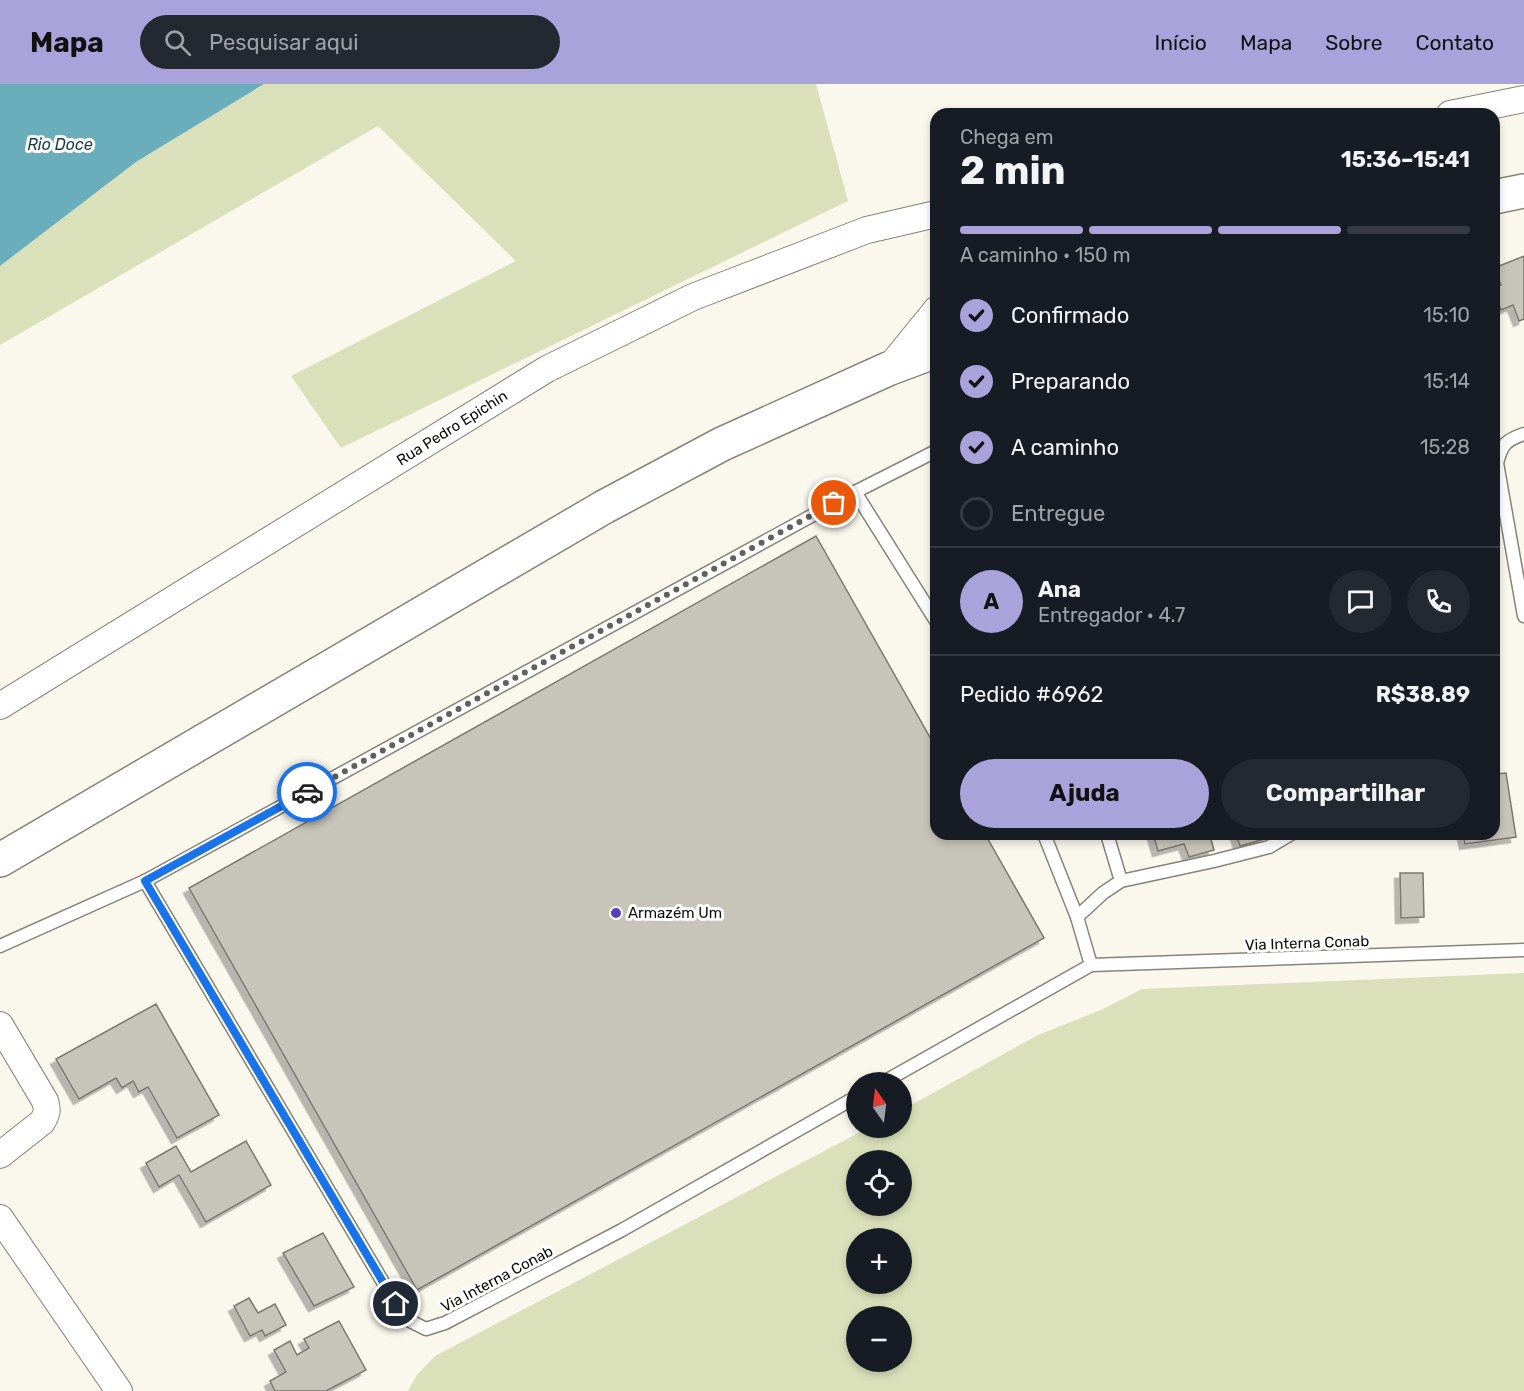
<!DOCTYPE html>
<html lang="pt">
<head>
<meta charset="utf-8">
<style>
  :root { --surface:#171b24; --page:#242831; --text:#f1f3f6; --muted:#9ea1a6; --line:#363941; --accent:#aaa2da }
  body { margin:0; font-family:Rubik,sans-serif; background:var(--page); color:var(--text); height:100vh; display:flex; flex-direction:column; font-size:22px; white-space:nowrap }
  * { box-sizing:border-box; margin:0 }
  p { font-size:20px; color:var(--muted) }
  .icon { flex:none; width:33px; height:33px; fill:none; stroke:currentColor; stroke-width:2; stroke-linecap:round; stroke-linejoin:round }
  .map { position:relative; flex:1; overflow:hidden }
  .panel { position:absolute; left:930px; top:24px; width:570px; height:732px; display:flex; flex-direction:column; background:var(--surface); border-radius:18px; box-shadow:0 3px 9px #0003 }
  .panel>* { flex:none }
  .needle { width:39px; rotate:346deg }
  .tools { position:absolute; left:846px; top:988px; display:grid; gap:12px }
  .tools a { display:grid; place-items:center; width:66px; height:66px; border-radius:50%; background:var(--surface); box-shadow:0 3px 9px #0003; font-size:30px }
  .pin { position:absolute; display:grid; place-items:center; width:51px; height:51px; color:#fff; margin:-26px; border:3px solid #fff; border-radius:50%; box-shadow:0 2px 6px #0007 }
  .courier { position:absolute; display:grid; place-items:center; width:60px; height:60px; margin:-30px; border:4px solid #1a73e8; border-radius:50%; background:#fff; color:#222; box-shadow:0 2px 8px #0007 }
  .head em { font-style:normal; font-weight:700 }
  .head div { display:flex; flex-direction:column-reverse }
  .head { display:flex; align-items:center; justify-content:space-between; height:102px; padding:0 30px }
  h1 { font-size:39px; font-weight:700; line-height:45px }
  .bar { display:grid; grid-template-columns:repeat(4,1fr); gap:9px 6px; align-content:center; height:72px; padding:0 30px }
  .bar i { height:8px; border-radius:4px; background:var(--line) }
  .bar .active { background:var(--accent) }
  .bar p { grid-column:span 4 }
  .line { display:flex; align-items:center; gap:15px; padding:0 30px; border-top:2px solid var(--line) }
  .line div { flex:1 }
  .round { display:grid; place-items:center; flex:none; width:63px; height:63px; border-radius:32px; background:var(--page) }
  ol { padding:0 30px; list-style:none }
  li { display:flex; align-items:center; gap:18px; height:66px }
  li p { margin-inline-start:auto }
  li .icon { padding:6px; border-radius:50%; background:var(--accent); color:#111; stroke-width:4 }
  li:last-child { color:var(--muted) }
  li i { width:33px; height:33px; border:3px solid var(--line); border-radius:50% }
  .primary-button { display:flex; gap:12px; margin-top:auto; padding:12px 30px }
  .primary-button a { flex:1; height:69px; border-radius:36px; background:var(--accent); color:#111; font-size:24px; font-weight:700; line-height:69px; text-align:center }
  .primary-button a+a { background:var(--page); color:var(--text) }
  header { display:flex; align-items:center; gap:36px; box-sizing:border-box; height:84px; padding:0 30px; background:var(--accent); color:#111 }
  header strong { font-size:28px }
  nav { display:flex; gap:33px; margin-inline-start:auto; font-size:21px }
  .search { width:420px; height:54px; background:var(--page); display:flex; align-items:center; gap:15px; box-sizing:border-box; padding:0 21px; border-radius:33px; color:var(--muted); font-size:22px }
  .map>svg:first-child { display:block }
  .green { fill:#dae1ba; fill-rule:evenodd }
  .water { fill:#6aadbb }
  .building { fill:#c7c4ba; stroke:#7b786f; stroke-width:1.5; filter:url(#shadow) }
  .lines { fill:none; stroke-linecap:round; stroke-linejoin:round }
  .service-casing { stroke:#87847a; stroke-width:15 }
  .minor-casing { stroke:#87847a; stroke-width:28 }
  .primary-casing { stroke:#87847a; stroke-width:36 }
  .service { stroke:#fff; stroke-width:12 }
  .minor { stroke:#fff; stroke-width:26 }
  .primary { stroke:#fff; stroke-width:33 }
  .done { stroke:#61605a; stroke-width:6; stroke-dasharray:0 10.8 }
  .route { stroke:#1a73e8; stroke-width:8 }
  .poi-dot { fill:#5340b8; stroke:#fff; stroke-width:2 }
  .labels { text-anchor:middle; stroke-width:6; stroke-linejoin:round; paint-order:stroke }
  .street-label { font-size:15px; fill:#0f0e0b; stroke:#fff }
  .poi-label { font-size:15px; fill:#0f0e0b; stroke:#fff; text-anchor:start }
  .water-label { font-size:16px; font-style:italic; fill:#1b3c43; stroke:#fff }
</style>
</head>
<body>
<header>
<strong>Mapa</strong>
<div class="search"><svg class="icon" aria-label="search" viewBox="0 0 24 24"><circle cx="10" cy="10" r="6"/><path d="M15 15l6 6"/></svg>Pesquisar aqui</div>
<nav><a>Início</a><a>Mapa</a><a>Sobre</a><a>Contato</a></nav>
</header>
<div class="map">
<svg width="1524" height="1307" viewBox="0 0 1524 1307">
  <defs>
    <filter id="shadow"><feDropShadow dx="-5.5" dy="5.5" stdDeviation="0" flood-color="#0004"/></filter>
  </defs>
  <rect width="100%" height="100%" fill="#faf7ed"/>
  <g class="green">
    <path d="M264 0H816L848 117 341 364 291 292 516 177 378 42 0 261V182L136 78Z"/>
    <path d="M1524 889V1307H408L417 1291 435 1272 868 1044H902V1026L1038 951 1101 926 1142 905ZM856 1077H902V1122H856ZM856 1155H902V1200H856ZM856 1233H902V1278H856Z"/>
  </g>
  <path class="water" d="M0 0H264L136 78 0 182Z"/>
  <g class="building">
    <path d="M1524 172V235L1519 237 1513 221 1501 226 1494 210V203L1501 201 1494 184Z"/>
    <path d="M816 452 936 664V750H985L1044 854 417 1206 189 804Z"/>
    <path d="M1506 689 1516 753 1465 760 1463 750H1494V690Z"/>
    <path d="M1153 750H1218L1210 752 1214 766 1189 773 1184 760 1158 767Z"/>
    <path d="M1236 750H1264L1265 755 1240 762Z"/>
    <path d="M1400 789H1423L1424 833 1401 834Z"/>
    <path d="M156 920 219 1031 177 1054 148 1003 139 1008 133 997 122 1004 116 994 79 1015 56 975Z"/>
    <path d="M246 1057 271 1101 206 1138 179 1091 159 1103 146 1079 176 1062 191 1088Z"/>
    <path d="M323 1149 354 1203 314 1222 283 1169Z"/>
    <path d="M249 1214 258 1229 275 1220 286 1241 265 1252 262 1246 250 1252 234 1222Z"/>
    <path d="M339 1237 366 1286 326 1307H275L270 1297 286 1288 274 1266 290 1257 297 1271 309 1264 304 1255Z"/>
  </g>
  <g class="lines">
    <defs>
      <g id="service">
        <path d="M1524 350C1506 356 1502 360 1497 379L1524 532"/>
        <path d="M855 408 936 537"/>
        <path d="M1107 750 1121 797"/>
        <path d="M145 797 396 1220 410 1237 426 1245 445 1239 622 1146 856 1013"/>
        <path d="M1077 833 1103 809 1121 797 1214 777 1269 763 1291 750"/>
        <path d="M0 862 145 797 855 408 936 367"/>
        <path d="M1091 881 1524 866"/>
        <path d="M882 999 1091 881 1077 833 1044 750"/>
      </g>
      <g id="minor">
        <path d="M1450 30 1524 15"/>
        <path d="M888 285 936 226"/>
        <path d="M0 622 547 285 693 213 867 146 936 130"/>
        <path d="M0 941 45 1017C48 1026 47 1030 42 1038L0 1071"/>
        <path d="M0 1134 119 1307"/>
      </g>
      <g id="primary">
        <path d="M1494 113 1524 107"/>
        <path d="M0 776 604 423 722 360 888 285 936 267"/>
      </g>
    </defs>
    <use href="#service" class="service-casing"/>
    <use href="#minor" class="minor-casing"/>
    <use href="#primary" class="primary-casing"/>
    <use href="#service" class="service"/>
    <use href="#minor" class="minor"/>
    <use href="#primary" class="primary"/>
  </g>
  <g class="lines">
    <path class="done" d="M307 708 834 419"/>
    <path class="route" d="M307 708 145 797 396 1220"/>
  </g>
  <circle class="poi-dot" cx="616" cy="829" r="6"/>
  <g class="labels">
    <g class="street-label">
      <text transform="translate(452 344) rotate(-32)" y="5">Rua Pedro Epichin</text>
      <text transform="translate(1307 859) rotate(-2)" y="5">Via Interna Conab</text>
      <text transform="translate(497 1195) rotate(-28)" y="5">Via Interna Conab</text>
    </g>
    <g class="poi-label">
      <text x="628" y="834">Armazém Um</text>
    </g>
    <g class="water-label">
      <text x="60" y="66">Rio Doce</text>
    </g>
  </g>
</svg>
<div class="tools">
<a><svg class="needle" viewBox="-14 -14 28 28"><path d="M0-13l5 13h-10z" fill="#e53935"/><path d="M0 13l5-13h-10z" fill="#9ea1a6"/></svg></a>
<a><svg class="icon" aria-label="locate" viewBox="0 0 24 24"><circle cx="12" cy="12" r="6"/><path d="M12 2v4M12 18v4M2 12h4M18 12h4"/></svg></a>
<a>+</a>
<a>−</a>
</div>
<div class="pin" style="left:834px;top:419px;background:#ea580c"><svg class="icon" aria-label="bag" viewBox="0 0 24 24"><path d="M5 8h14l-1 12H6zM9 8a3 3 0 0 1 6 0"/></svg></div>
<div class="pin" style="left:396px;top:1220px;background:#1f2937"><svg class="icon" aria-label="home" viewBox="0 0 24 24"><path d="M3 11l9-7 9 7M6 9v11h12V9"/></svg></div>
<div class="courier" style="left:307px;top:708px"><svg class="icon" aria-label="car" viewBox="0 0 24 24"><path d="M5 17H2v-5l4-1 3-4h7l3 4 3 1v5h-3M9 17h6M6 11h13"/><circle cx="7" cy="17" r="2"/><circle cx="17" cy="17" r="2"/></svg></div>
<section class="panel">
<div class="head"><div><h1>2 min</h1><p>Chega em</p></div><em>15:36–15:41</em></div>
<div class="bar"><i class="active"></i><i class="active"></i><i class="active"></i><i></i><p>A caminho · 150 m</p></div>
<ol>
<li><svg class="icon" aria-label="check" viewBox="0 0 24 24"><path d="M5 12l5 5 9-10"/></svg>Confirmado<p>15:10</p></li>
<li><svg class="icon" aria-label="check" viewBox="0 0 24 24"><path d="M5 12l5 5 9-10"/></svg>Preparando<p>15:14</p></li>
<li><svg class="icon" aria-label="check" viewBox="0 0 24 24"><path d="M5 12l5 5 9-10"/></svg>A caminho<p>15:28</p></li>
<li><i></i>Entregue</li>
</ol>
<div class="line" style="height:108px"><b class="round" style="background:var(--accent);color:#111">A</b><div><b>Ana</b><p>Entregador · 4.7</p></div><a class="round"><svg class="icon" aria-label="chat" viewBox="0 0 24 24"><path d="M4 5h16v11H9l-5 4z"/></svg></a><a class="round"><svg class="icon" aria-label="phone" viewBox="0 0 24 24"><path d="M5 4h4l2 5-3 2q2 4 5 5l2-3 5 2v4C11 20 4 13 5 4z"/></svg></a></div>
<div class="line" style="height:78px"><div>Pedido #6962</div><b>R$38.89</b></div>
<div class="primary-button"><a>Ajuda</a><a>Compartilhar</a></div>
</section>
</div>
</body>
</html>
